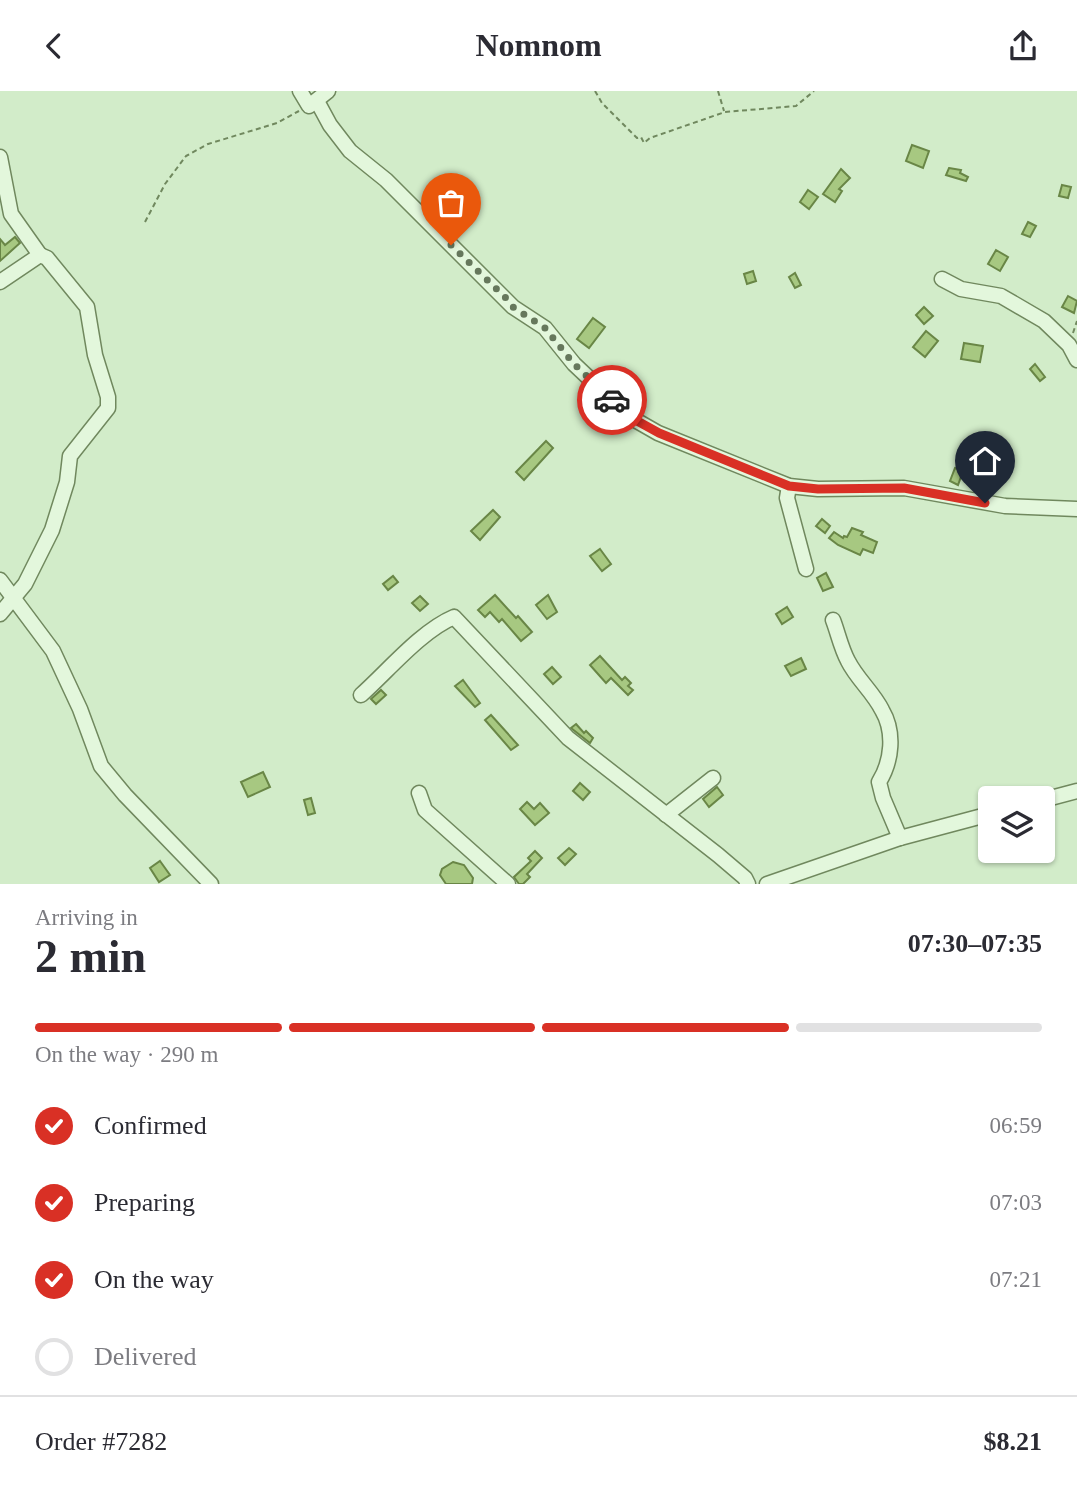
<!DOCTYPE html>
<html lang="en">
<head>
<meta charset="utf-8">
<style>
  :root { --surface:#fff; --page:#f7f7f7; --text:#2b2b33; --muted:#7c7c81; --line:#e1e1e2; --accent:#d93025 }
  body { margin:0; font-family:"Times New Roman",serif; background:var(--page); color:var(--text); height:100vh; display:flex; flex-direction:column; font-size:26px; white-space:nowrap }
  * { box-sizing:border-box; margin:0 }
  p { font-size:23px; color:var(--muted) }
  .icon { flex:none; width:38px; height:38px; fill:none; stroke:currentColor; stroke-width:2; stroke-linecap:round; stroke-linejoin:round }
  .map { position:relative; height:793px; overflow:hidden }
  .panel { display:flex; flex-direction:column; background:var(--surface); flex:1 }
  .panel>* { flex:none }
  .fabs { position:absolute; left:978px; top:695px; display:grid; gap:14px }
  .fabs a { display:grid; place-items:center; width:77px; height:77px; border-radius:7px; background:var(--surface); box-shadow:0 2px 5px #0004; font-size:35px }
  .pin { position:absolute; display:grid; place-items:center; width:60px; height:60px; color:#fff; margin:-72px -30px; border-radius:50% 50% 50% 0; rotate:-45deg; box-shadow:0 0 7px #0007 }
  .pin .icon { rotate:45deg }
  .courier { position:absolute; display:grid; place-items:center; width:70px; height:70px; margin:-35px; border:5px solid #d93025; border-radius:50%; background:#fff; color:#222; box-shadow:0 2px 9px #0007 }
  .overview em { font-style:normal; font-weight:800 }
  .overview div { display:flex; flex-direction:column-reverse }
  .overview { display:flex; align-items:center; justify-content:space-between; height:119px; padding:0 35px }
  h1 { font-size:46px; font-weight:800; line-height:52px }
  .bar { display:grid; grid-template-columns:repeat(4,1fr); gap:10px 7px; align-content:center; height:84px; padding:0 35px }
  .bar i { height:9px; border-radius:5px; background:var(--line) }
  .bar .active { background:var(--accent) }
  .bar p { grid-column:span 4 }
  .line { display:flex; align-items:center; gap:18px; padding:0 35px; border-top:2px solid var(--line) }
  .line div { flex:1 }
  ol { padding:0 35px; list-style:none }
  li { display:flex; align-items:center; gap:21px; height:77px }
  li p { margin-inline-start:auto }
  li .icon { padding:7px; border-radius:50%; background:var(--accent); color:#fff; stroke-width:4 }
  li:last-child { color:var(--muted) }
  li i { width:38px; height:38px; border:4px solid var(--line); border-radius:50% }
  header { display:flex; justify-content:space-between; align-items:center; height:91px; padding:0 35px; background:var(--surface); font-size:32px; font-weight:800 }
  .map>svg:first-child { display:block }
  .building { fill:#a7c881; stroke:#698646; stroke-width:2 }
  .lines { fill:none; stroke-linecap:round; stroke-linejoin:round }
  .minor-casing { stroke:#70885e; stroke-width:17 }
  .path { stroke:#70885e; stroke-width:2; stroke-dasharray:5 3.5; stroke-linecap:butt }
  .minor { stroke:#e3f7dc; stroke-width:14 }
  .done { stroke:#66785c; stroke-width:7; stroke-dasharray:0 12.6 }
  .route { stroke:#d93025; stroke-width:9 }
</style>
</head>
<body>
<header><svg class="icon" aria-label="back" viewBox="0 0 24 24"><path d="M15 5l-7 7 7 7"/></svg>Nomnom<svg class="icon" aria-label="share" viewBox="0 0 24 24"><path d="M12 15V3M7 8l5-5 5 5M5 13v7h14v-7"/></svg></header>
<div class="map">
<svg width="1077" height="793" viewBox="0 0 1077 793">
  <rect width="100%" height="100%" fill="#d2ecc9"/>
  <g class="building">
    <path d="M912 54 929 60 923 77 906 70Z"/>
    <path d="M949 77 961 79 960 82 968 86 966 90 946 84Z"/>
    <path d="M841 78 850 87 839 98 842 100 835 111 823 103Z"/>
    <path d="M1062 94 1071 96 1068 107 1059 105Z"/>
    <path d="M808 99 818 106 809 118 800 111Z"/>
    <path d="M1028 131 1036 135 1030 146 1022 143Z"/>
    <path d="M15 146 20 152 0 170V148L5 154Z"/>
    <path d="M996 159 1008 166 1000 180 988 173Z"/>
    <path d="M753 180 756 190 747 193 744 183Z"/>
    <path d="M795 182 801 194 795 197 789 186Z"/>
    <path d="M1068 205 1077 210 1074 222 1062 216Z"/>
    <path d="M924 216 933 225 924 233 916 224Z"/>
    <path d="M593 227 605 236 589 257 577 248Z"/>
    <path d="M926 240 938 250 925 266 913 256Z"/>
    <path d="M964 252 983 255 980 271 961 268Z"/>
    <path d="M1035 273 1045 286 1040 290 1030 278Z"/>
    <path d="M546 350 553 357 524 389 516 381Z"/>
    <path d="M955 377 963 380 958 394 950 390Z"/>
    <path d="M493 419 500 426 480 449 471 440Z"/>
    <path d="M822 428 830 435 825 442 816 435Z"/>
    <path d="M852 437 863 441 861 444 877 451 873 462 863 458 860 464 838 454 829 447 834 441 843 447 844 445 847 446Z"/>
    <path d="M600 458 611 473 602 480 590 465Z"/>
    <path d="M826 482 833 496 823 500 817 487Z"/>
    <path d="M393 485 398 491 388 499 383 493Z"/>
    <path d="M495 504 516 527 518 525 532 541 521 550 502 528 499 531 490 521 485 526 478 519Z"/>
    <path d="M548 504 557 521 547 528 536 514Z"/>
    <path d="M420 505 428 513 420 520 412 512Z"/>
    <path d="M787 516 793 526 782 533 776 523Z"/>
    <path d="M600 565 622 589 625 586 631 592 628 595 633 599 628 604 611 587 606 592 590 574Z"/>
    <path d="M801 567 806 578 791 585 785 575Z"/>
    <path d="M552 576 561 586 553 593 544 583Z"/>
    <path d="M463 589 480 612 475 616 455 595Z"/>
    <path d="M381 599 386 604 376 613 371 608Z"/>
    <path d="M491 624 518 654 511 659 485 629Z"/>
    <path d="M576 633 584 642 586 640 593 647 590 652 571 637Z"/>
    <path d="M263 681 270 696 248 706 241 691Z"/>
    <path d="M580 692 590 701 583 709 573 700Z"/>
    <path d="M717 696 723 704 709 716 703 708Z"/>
    <path d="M311 707 315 722 308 724 304 709Z"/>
    <path d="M527 711 534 718 540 712 549 722 535 734 520 718Z"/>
    <path d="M569 757 576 763 565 774 558 767Z"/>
    <path d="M535 760 542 767 527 783 530 786 523 793H519L514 786 531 770 528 767Z"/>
    <path d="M160 770 170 784 159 791 150 777Z"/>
    <path d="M453 771 464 774 473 787 472 793H446L440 784 442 778Z"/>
  </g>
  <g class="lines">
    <defs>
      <g id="minor">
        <path d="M300 0 309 15 328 0"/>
        <path d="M317 10 330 34 350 60 386 89 513 216 545 237 574 273 630 326 658 342 789 395 818 398 904 397 1005 415 1077 418"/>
        <path d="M0 66 11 123 40 164"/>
        <path d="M942 188 961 198 1001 205 1044 230 1069 254 1077 269"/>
        <path d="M0 191 40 164 47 167 87 216 95 264 108 306V317L70 365 67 391 52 439 25 493 0 523"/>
        <path d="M789 395 787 407 806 478"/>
        <path d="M0 489 53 560 80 618 101 675 125 704 211 793"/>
        <path d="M833 529C838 542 841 557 848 570 857 588 873 601 882 619 895 641 892 670 879 691L883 707 900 747"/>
        <path d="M361 604C388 580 421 540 454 526L568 647 718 764 745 787 748 793"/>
        <path d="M419 702 425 719 508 793"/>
        <path d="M1043 709 1077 700"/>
        <path d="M666 724 713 687"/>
        <path d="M767 793 900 747 990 723"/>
      </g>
    </defs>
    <use href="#minor" class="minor-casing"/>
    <g class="path">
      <path d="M595 0 602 12 637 47 641 46 644 52 650 47 725 21 796 15 814 0"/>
      <path d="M718 0 724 20"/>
      <path d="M145 131 165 93 186 65 208 53 277 32 299 20"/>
      <path d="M1073 242 1077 230"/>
    </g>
    <use href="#minor" class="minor"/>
  </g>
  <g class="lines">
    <path class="done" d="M451 154 507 208 513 216 545 237 574 273 612 309"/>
    <path class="route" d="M612 309 630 326 659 342 789 395 818 398 904 397 985 412"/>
  </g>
</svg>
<div class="fabs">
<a><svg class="icon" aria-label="layers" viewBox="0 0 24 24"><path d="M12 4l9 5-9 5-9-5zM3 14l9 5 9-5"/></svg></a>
</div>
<div class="pin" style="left:451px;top:154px;background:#ea580c"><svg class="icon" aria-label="bag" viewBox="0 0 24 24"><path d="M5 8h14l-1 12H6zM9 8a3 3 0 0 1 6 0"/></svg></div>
<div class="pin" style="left:985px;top:412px;background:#1f2937"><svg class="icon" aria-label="home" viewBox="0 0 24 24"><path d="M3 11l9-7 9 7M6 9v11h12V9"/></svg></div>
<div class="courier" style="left:612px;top:309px"><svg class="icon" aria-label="car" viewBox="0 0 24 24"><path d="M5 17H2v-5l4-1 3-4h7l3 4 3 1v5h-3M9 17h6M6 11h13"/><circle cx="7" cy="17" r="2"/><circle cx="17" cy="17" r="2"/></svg></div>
</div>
<section class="panel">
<div class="overview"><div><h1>2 min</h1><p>Arriving in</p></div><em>07:30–07:35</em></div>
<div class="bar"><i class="active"></i><i class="active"></i><i class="active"></i><i></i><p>On the way · 290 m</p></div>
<ol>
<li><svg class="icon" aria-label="check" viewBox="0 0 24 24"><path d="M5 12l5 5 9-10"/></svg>Confirmed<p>06:59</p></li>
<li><svg class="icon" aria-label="check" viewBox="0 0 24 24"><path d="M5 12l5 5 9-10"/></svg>Preparing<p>07:03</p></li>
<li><svg class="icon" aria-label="check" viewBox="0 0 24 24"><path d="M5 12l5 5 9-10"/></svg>On the way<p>07:21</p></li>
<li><i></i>Delivered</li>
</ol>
<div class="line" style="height:91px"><div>Order #7282</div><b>$8.21</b></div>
</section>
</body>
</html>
